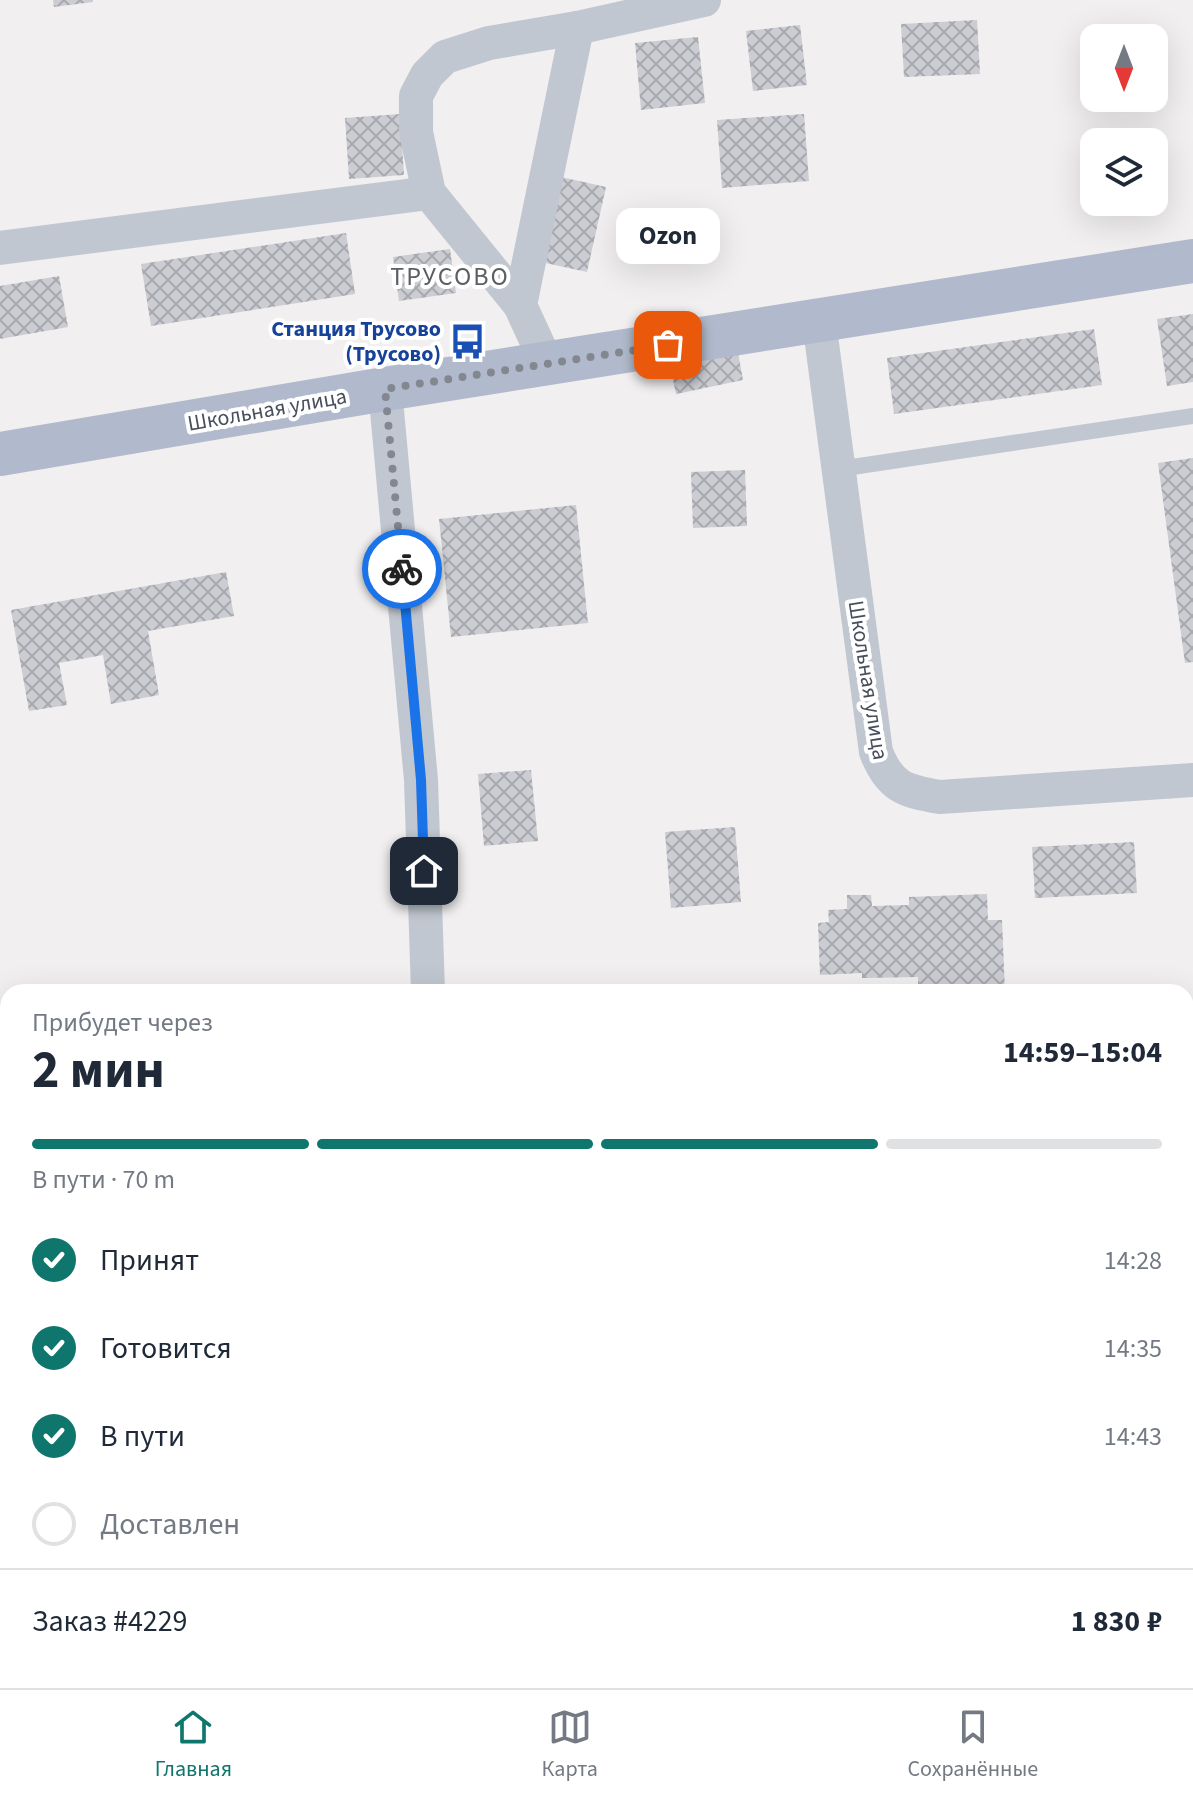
<!DOCTYPE html>
<html lang="ru">
<head>
<meta charset="utf-8">
<style>
  :root { --surface:#fff; --page:#f2f2f3; --text:#1f2937; --muted:#747a83; --line:#e0e1e3; --accent:#0f766e }
  body { margin:0; font-family:"Source Sans 3",sans-serif; background:var(--page); color:var(--text); height:100vh; display:flex; flex-direction:column; font-size:30px; white-space:nowrap }
  * { box-sizing:border-box; margin:0 }
  p { font-size:26px; color:var(--muted) }
  .icon { flex:none; width:44px; height:44px; fill:none; stroke:currentColor; stroke-width:2; stroke-linecap:round; stroke-linejoin:round }
  .map { position:relative; flex:1; overflow:hidden }
  .side { position:absolute; left:0px; top:984px; width:1194px; height:704px; display:flex; flex-direction:column; background:var(--surface); border-radius:24px 24px 0 0; box-shadow:0 8px 32px #0002 }
  .side>* { flex:none }
  .needle { width:52px; rotate:180deg }
  .tools { position:absolute; left:1080px; top:24px; display:grid; gap:16px }
  .tools a { display:grid; place-items:center; width:88px; height:88px; border-radius:16px; background:var(--surface); box-shadow:0 8px 32px #0002; font-size:40px }
  .pin { position:absolute; display:grid; place-items:center; width:68px; height:68px; color:#fff; margin:-34px; border-radius:16px; box-shadow:0 4px 12px #0006 }
  .courier { position:absolute; display:grid; place-items:center; width:80px; height:80px; margin:-40px; border:6px solid #1a73e8; border-radius:50%; background:#fff; color:#222; box-shadow:0 2px 10px #0007 }
  .bubble { position:absolute; height:56px; border-radius:16px; background:var(--surface); box-shadow:0 8px 32px #0002; font-size:26px; font-weight:700; line-height:56px; text-align:center }
  .summary em { font-style:normal; font-weight:700 }
  .summary div { display:flex; flex-direction:column-reverse }
  .summary { display:flex; align-items:center; justify-content:space-between; height:136px; padding:0 32px }
  h1 { font-size:52px; font-weight:700; line-height:60px }
  .bar { display:grid; grid-template-columns:repeat(4,1fr); gap:12px 8px; align-content:center; height:96px; padding:0 32px }
  .bar i { height:10px; border-radius:6px; background:var(--line) }
  .bar .selected { background:var(--accent) }
  .bar p { grid-column:span 4 }
  .line { display:flex; align-items:center; gap:20px; padding:0 32px; border-top:2px solid var(--line) }
  .line div { flex:1 }
  ol { padding:0 32px; list-style:none }
  li { display:flex; align-items:center; gap:24px; height:88px }
  li p { margin-inline-start:auto }
  li .icon { padding:8px; border-radius:50%; background:var(--accent); color:#fff; stroke-width:4 }
  li:last-child { color:var(--muted) }
  li i { width:44px; height:44px; border:4px solid var(--line); border-radius:50% }
  .tabs { display:flex; justify-content:space-around; align-items:center; height:112px; border-top:2px solid var(--line); background:var(--surface); font-size:22px; color:var(--muted) }
  .tabs a { display:grid; justify-items:center; gap:4px }
  .tabs .selected { color:var(--accent) }
  .map>svg:first-child { display:block }
  .building { fill:url(#building-cross-hatch) }
  .lines { fill:none; stroke-linecap:round; stroke-linejoin:round }
  .lane { stroke:#c1c7d0; stroke-width:16 }
  .street { stroke:#c1c7d0; stroke-width:34 }
  .primary { stroke:#b1bacc; stroke-width:44 }
  .done { stroke:#83878f; stroke-width:8; stroke-dasharray:0 14.4 }
  .route { stroke:#1a73e8; stroke-width:10 }
  .labels { text-anchor:middle; stroke-width:8; stroke-linejoin:round; paint-order:stroke }
  .transit-label { font-size:22px; font-weight:bold; fill:#164399; stroke:#fff; text-anchor:end }
  .street-label { font-size:22px; fill:#484f5b; stroke:#fff }
  .quarter-label { font-size:26px; letter-spacing:2px; fill:#5c5e63; stroke:#fff }
</style>
</head>
<body>
<div class="map">
<svg width="1193" height="1688" viewBox="0 0 1193 1688">
  <defs>
    <pattern id="building-cross-hatch" width="8" height="8" patternUnits="userSpaceOnUse" patternTransform="scale(2)"><rect width="8" height="8" fill="#cccdd3"/><path d="M0 0l8 8M0 8l8-8" fill="none" stroke="#a8a9ae"/></pattern>
  </defs>
  <rect width="100%" height="100%" fill="#f1efef"/>
  <g class="building">
    <path d="M53 0H93V2L54 7Z"/>
    <path d="M977 20 980 74 904 77 901 24Z"/>
    <path d="M800 25 807 85 753 91 746 31Z"/>
    <path d="M698 37 705 103 641 110 635 43Z"/>
    <path d="M400 114 404 175 349 179 345 118Z"/>
    <path d="M804 114 809 181 722 188 717 120Z"/>
    <path d="M561 177 606 187 587 272 541 262Z"/>
    <path d="M346 233 355 294 151 326 141 264Z"/>
    <path d="M450 249 456 293 399 301 393 257Z"/>
    <path d="M59 276 68 327 0 339V286Z"/>
    <path d="M1193 314V382L1167 386 1157 319Z"/>
    <path d="M1094 329 1102 385 894 414 887 358Z"/>
    <path d="M737 347 743 380 676 394 669 360Z"/>
    <path d="M1193 458V662L1185 663 1158 463Z"/>
    <path d="M745 470 747 526 693 528 691 472Z"/>
    <path d="M576 505 588 623 451 637 439 519Z"/>
    <path d="M226 572 234 616 148 631 159 695 111 704 103 655 59 663 67 705 29 711 11 610Z"/>
    <path d="M531 770 538 841 484 846 478 774Z"/>
    <path d="M735 827 741 902 671 908 665 832Z"/>
    <path d="M1134 842 1137 893 1035 898 1032 847Z"/>
    <path d="M987 894 988 920H1002L1005 992H918V977L862 978V973L820 975 818 923 829 922 828 910 847 909V895H871L872 906 909 905V897Z"/>
    <rect x="1186" y="1137" width="7" height="34"/>
    <path d="M1193 1209V1266H1186V1210Z"/>
    <rect x="0" y="1219" width="8" height="55"/>
  </g>
  <g class="lines">
    <g class="lane">
      <path d="M839 469 1193 416"/>
      <path d="M1186 1093 1193 1092"/>
      <path d="M0 1178H8"/>
    </g>
    <g class="street">
      <path d="M0 248 429 193"/>
      <path d="M520 305 429 193 416 132V96L427 75 445 57 489 43 577 28"/>
      <path d="M819 321 876 752C890 787 904 791 940 797L1193 780"/>
      <path d="M547 364 520 305 577 28 704 0"/>
      <path d="M385 389 421 780 428 992"/>
      <path d="M1186 1382 1193 1381"/>
      <path d="M393 1688 415 1680"/>
    </g>
    <path class="primary" d="M0 454 385 389 1193 261"/>
  </g>
  <g class="lines">
    <path class="done" d="M402 569 385 389 668 345"/>
    <path class="route" d="M402 569 421 780 424 871"/>
  </g>
  <defs>
    <symbol id="bus-bare" viewBox="-9 -9 18 18"><path d="M-5-6H5V4H4V6H2V4H-2V6H-4V4H-5ZM-3.5-4V0h7V-4ZM-3.5 1.2v1.5H-2V1.2ZM2 1.2v1.5H3.5V1.2Z" fill="#1a4fb4" stroke="#fff" stroke-width="2.5" paint-order="stroke"/></symbol>
  </defs>
  <g fill-rule="evenodd">
    <use href="#bus-bare" x="442" y="316" width="51" height="51"/>
  </g>
  <g class="labels">
    <g class="transit-label">
      <text x="441" y="336">Станция Трусово<tspan x="441" dy="25">(Трусово)</tspan></text>
    </g>
    <g class="street-label">
      <text transform="translate(267 409) rotate(-10)" y="8">Школьная улица</text>
      <text transform="translate(869 680) rotate(81)" y="8">Школьная улица</text>
    </g>
    <g class="quarter-label">
      <text x="450" y="285">ТРУСОВО</text>
    </g>
  </g>
</svg>
<div class="tools">
<a><svg class="needle" viewBox="-14 -14 28 28"><path d="M0-13l5 13h-10z" fill="#e53935"/><path d="M0 13l5-13h-10z" fill="#747a83"/></svg></a>
<a><svg class="icon" aria-label="layers" viewBox="0 0 24 24"><path d="M12 4l9 5-9 5-9-5zM3 14l9 5 9-5"/></svg></a>
</div>
<div class="pin" style="left:668px;top:345px;background:#ea580c"><svg class="icon" aria-label="bag" viewBox="0 0 24 24"><path d="M5 8h14l-1 12H6zM9 8a3 3 0 0 1 6 0"/></svg></div>
<div class="pin" style="left:424px;top:871px;background:#1f2937"><svg class="icon" aria-label="home" viewBox="0 0 24 24"><path d="M3 11l9-7 9 7M6 9v11h12V9"/></svg></div>
<div class="courier" style="left:402px;top:569px"><svg class="icon" aria-label="bike" viewBox="0 0 24 24"><circle cx="6" cy="16" r="4"/><circle cx="18" cy="16" r="4"/><path d="M6 16l4-8h5l3 8M10 8l3 8H6M13 5h3"/></svg></div>
<div class="bubble" style="left:616px;top:208px;width:104px">Ozon</div>
<section class="side">
<div class="summary"><div><h1>2 мин</h1><p>Прибудет через</p></div><em>14:59–15:04</em></div>
<div class="bar"><i class="selected"></i><i class="selected"></i><i class="selected"></i><i></i><p>В пути · 70 m</p></div>
<ol>
<li><svg class="icon" aria-label="check" viewBox="0 0 24 24"><path d="M5 12l5 5 9-10"/></svg>Принят<p>14:28</p></li>
<li><svg class="icon" aria-label="check" viewBox="0 0 24 24"><path d="M5 12l5 5 9-10"/></svg>Готовится<p>14:35</p></li>
<li><svg class="icon" aria-label="check" viewBox="0 0 24 24"><path d="M5 12l5 5 9-10"/></svg>В пути<p>14:43</p></li>
<li><i></i>Доставлен</li>
</ol>
<div class="line" style="height:104px"><div>Заказ #4229</div><b>1 830 ₽</b></div>
</section>
</div>
<nav class="tabs">
<a class="selected"><svg class="icon" aria-label="home" viewBox="0 0 24 24"><path d="M3 11l9-7 9 7M6 9v11h12V9"/></svg>Главная</a>
<a><svg class="icon" aria-label="map" viewBox="0 0 24 24"><path d="M3 6l6-2 6 2 6-2v14l-6 2-6-2-6 2zM9 4v14M15 6v14"/></svg>Карта</a>
<a><svg class="icon" aria-label="saved" viewBox="0 0 24 24"><path d="M7 4h10v16l-5-4-5 4z"/></svg>Сохранённые</a>
</nav>
</body>
</html>
